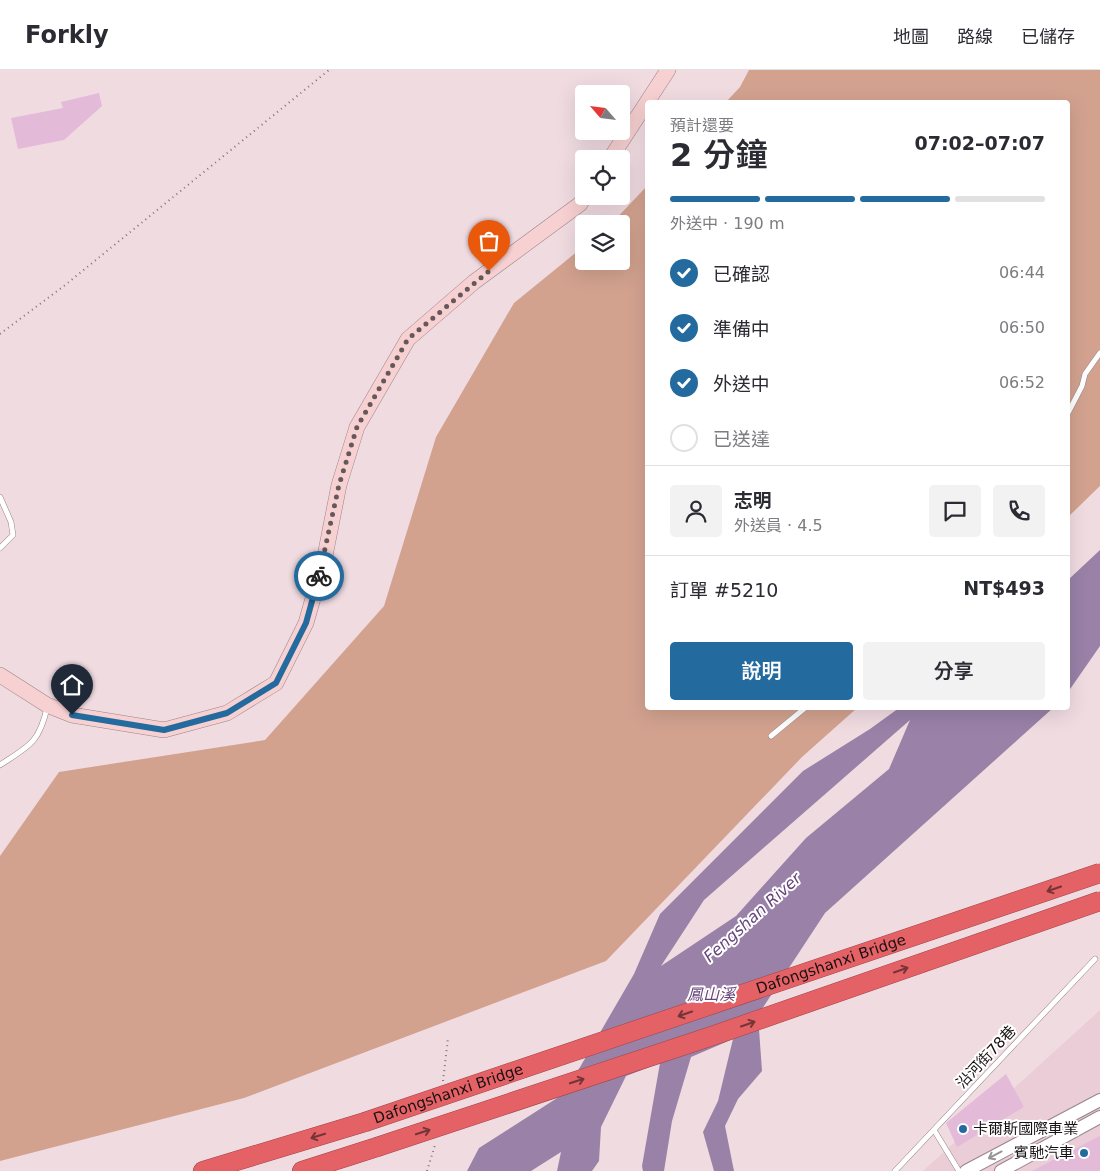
<!DOCTYPE html>
<html lang="zh-TW">
<head>
<meta charset="utf-8">
<style>
  :root { --surface:#fff; --page:#f2f2f3; --text:#2b2b33; --muted:#7c7c81; --line:#e1e1e2; --accent:#236a9e }
  body { margin:0; font-family:"DejaVu Sans","Noto Sans TC",sans-serif; background:var(--page); color:var(--text); height:100vh; display:flex; flex-direction:column; font-size:19px; white-space:nowrap }
  * { box-sizing:border-box; margin:0 }
  p { font-size:16px; color:var(--muted) }
  .icon { flex:none; width:28px; height:28px; fill:none; stroke:currentColor; stroke-width:2; stroke-linecap:round; stroke-linejoin:round }
  .map { position:relative; flex:1; overflow:hidden }
  .panel { position:absolute; left:645px; top:30px; width:425px; height:610px; display:flex; flex-direction:column; background:var(--surface); border-radius:5px; box-shadow:0 5px 20px #0002 }
  .panel>* { flex:none }
  .needle { width:32px; rotate:298deg }
  .controls { position:absolute; left:575px; top:15px; display:grid; gap:10px }
  .controls a { display:grid; place-items:center; width:55px; height:55px; border-radius:5px; background:var(--surface); box-shadow:0 5px 20px #0002; font-size:25px }
  .pin { position:absolute; display:grid; place-items:center; width:42px; height:42px; color:#fff; margin:-51px -21px; border-radius:50% 50% 50% 0; rotate:-45deg; box-shadow:0 0 5px #0007 }
  .pin .icon { rotate:45deg }
  .courier { position:absolute; display:grid; place-items:center; width:50px; height:50px; margin:-25px; border:4px solid #236a9e; border-radius:50%; background:#fff; color:#222; box-shadow:0 1px 6px #0007 }
  .headline em { font-style:normal; font-weight:600 }
  .headline div { display:flex; flex-direction:column-reverse }
  .headline { display:flex; align-items:center; justify-content:space-between; height:85px; padding:0 25px }
  h1 { font-size:32px; font-weight:600; line-height:38px }
  .bar { display:grid; grid-template-columns:repeat(4,1fr); gap:8px 5px; align-content:center; height:60px; padding:0 25px }
  .bar i { height:6px; border-radius:4px; background:var(--line) }
  .bar .selected { background:var(--accent) }
  .bar p { grid-column:span 4 }
  .line { display:flex; align-items:center; gap:12px; padding:0 25px; border-top:1px solid var(--line) }
  .line div { flex:1 }
  .round { display:grid; place-items:center; flex:none; width:52px; height:52px; border-radius:5px; background:var(--page) }
  ol { padding:0 25px; list-style:none }
  li { display:flex; align-items:center; gap:15px; height:55px }
  li p { margin-inline-start:auto }
  li .icon { padding:5px; border-radius:50%; background:var(--accent); color:#fff; stroke-width:4 }
  li:last-child { color:var(--muted) }
  li i { width:28px; height:28px; border:2px solid var(--line); border-radius:50% }
  .primary-button { display:flex; gap:10px; margin-top:auto; padding:10px 25px }
  .primary-button a { flex:1; height:58px; border-radius:5px; background:var(--accent); color:#fff; font-size:20px; font-weight:600; line-height:58px; text-align:center }
  .primary-button a+a { background:var(--page); color:var(--text) }
  header { display:flex; align-items:center; gap:30px; box-sizing:border-box; height:70px; padding:0 25px; background:var(--surface); border-bottom:1px solid var(--line) }
  header strong { font-size:24px }
  nav { display:flex; gap:28px; margin-inline-start:auto; font-size:18px }
  .map>svg:first-child { display:block }
  .built { fill:#eacdd6 }
  .forest { fill:#d2a28f }
  .water { fill:#9981a8; fill-rule:evenodd }
  .building { fill:#e4bad9 }
  .lines { fill:none; stroke-linecap:round; stroke-linejoin:round }
  .service-casing { stroke:#98858b; stroke-width:6 }
  .tertiary-casing { stroke:#98858b; stroke-width:14 }
  .secondary-casing { stroke:#98858b; stroke-width:16 }
  .motorway-casing { stroke:#9d4549; stroke-width:20 }
  .path { stroke:#817377; stroke-width:2; stroke-dasharray:1 4; stroke-linecap:butt }
  .service { stroke:#fff; stroke-width:5 }
  .tertiary { stroke:#fff; stroke-width:12 }
  .secondary { stroke:#f7d0d1; stroke-width:15 }
  .motorway { stroke:#e46166; stroke-width:19 }
  .motorway-bridge-casing { stroke:#9d4549; stroke-width:20; stroke-linecap:butt }
  .motorway-bridge { stroke:#e46166; stroke-width:19 }
  .oneway { stroke:#743538 }
  .oneway2 { stroke:#979495 }
  .done { stroke:#64585b; stroke-width:5; stroke-dasharray:0 9 }
  .route { stroke:#236a9e; stroke-width:6 }
  .poi-dot { fill:#236a9e; stroke:#fff; stroke-width:2 }
  .labels { text-anchor:middle; stroke-width:4; stroke-linejoin:round; paint-order:stroke }
  .street-label { font-size:15px; fill:#181113; stroke:#fff }
  .poi-label { font-size:15px; fill:#181113; stroke:#fff; text-anchor:start }
  .water-label { font-size:16px; font-style:italic; fill:#67447a; stroke:#fff }
</style>
</head>
<body>
<header>
<strong>Forkly</strong>
<nav><a>地圖</a><a>路線</a><a>已儲存</a></nav>
</header>
<div class="map">
<svg width="1100" height="1101" viewBox="0 0 1100 1101">
  <rect width="100%" height="100%" fill="#f0dbe1"/>
  <path class="built" d="M1100 940V1101H923Z"/>
  <g class="forest">
    <path d="M749 0H1100V416L1068 447V32H726L740 17Z"/>
    <path d="M647 116 648 638H857L802 687 606 891 244 1028 0 1091V786L59 702 265 670 384 536 436 367 514 233 584 176V191H621V154H611Z"/>
  </g>
  <g class="water">
    <path d="M1100 480V576L1068 622V510Z"/>
    <path d="M899 638H1053L825 843 758 945 762 1001 738 1029 725 1056 734 1101H714L703 1062 718 1031 733 969 691 987 672 1051 664 1101H643L642 1096 660 993 626 1006 601 1057 599 1091 592 1101H557L561 1082 531 1101H467L479 1078 565 1023 634 904 660 844 803 701 870 659ZM910 650 889 699 806 768 736 846 661 896 704 830Z"/>
  </g>
  <g class="building">
    <path d="M99 23 102 36 64 70 18 79 11 48 63 38 61 32Z"/>
    <path d="M1006 1004 1024 1037 957 1077 946 1053Z"/>
    <path d="M1100 1066V1101H1032Z"/>
  </g>
  <g class="lines">
    <defs>
      <g id="service">
        <path d="M1068 343 1082 316 1085 304 1100 283"/>
        <path d="M0 427 11 452 13 465 0 478"/>
        <path d="M771 666 805 638"/>
        <path d="M0 695C29 676 39 673 47 638"/>
        <path d="M934 1060 959 1101"/>
        <path d="M895 1101 1095 889"/>
      </g>
      <g id="tertiary">
        <path d="M966 1101 1100 1030"/>
        <path d="M1001 1101 1100 1047"/>
      </g>
      <g id="secondary">
        <path d="M610 89 668 0"/>
        <path d="M0 605 47 635 72 645 164 660 227 643 276 613 306 553 325 486 339 415 357 357 408 269 474 212 580 134 585 126"/>
      </g>
      <g id="motorway">
        <path d="M203 1101 365 1052"/>
        <path d="M302 1101 377 1077"/>
      </g>
    </defs>
    <use href="#service" class="service-casing"/>
    <use href="#tertiary" class="tertiary-casing"/>
    <use href="#secondary" class="secondary-casing"/>
    <use href="#motorway" class="motorway-casing"/>
    <g class="path">
      <path d="M0 264 64 216 329 0"/>
      <path d="M443 1011 448 968"/>
      <path d="M427 1101 435 1075"/>
    </g>
    <use href="#service" class="service"/>
    <use href="#tertiary" class="tertiary"/>
    <use href="#secondary" class="secondary"/>
    <use href="#motorway" class="motorway"/>
    <defs>
      <g id="motorway-bridge">
        <path id="s1" d="M365 1052 1100 803"/>
        <path d="M377 1077 712 966 1100 831"/>
      </g>
    </defs>
    <use href="#motorway-bridge" class="motorway-bridge-casing"/>
    <use href="#motorway-bridge" class="motorway-bridge"/>
  </g>
  <defs><path id="oneway-shaft" d="M-6 0H5M1.5-3L5.5 0L1.5 3" fill="none" stroke-width="1.6" stroke-linecap="round" stroke-linejoin="round" transform="scale(1.25)"/></defs>
  <g class="oneway">
    <use href="#oneway-shaft" transform="translate(1054 819) rotate(161)"/>
    <use href="#oneway-shaft" transform="translate(901 900) rotate(-19)"/>
    <use href="#oneway-shaft" transform="translate(685 944) rotate(161)"/>
    <use href="#oneway-shaft" transform="translate(748 954) rotate(-19)"/>
    <use href="#oneway-shaft" transform="translate(577 1011) rotate(-18)"/>
    <use href="#oneway-shaft" transform="translate(423 1062) rotate(-18)"/>
    <use href="#oneway-shaft" transform="translate(318 1066) rotate(163)"/>
  </g>
  <use class="oneway2" href="#oneway-shaft" transform="translate(995 1085) rotate(152)"/>
  <g class="lines">
    <path class="done" d="M319 506 339 415 357 357 408 269 489 201"/>
    <path class="route" d="M72 645 164 660 227 643 276 613 306 553 319 506"/>
  </g>
  <g class="poi-dot">
    <circle cx="963" cy="1059" r="5"/>
    <circle cx="1084" cy="1083" r="5"/>
  </g>
  <g class="labels">
    <g class="street-label">
      <text dy="5" stroke="none"><textPath href="#s1" startOffset="492">Dafongshanxi Bridge</textPath></text>
      <text transform="translate(986 987) rotate(-47)" y="5">沿河街78巷</text>
      <text dy="5" stroke="none"><textPath href="#s1" startOffset="88">Dafongshanxi Bridge</textPath></text>
    </g>
    <g class="poi-label">
      <text x="973" y="1064">卡爾斯國際車業</text>
      <text x="1074" y="1088" text-anchor="end">賓馳汽車</text>
    </g>
    <g class="water-label">
      <text transform="translate(752 847) rotate(-42)" y="6">Fengshan River</text>
      <text x="711" y="930">鳳山溪</text>
    </g>
  </g>
</svg>
<div class="controls">
<a><svg class="needle" viewBox="-14 -14 28 28"><path d="M0-13l5 13h-10z" fill="#e53935"/><path d="M0 13l5-13h-10z" fill="#7c7c81"/></svg></a>
<a><svg class="icon" aria-label="locate" viewBox="0 0 24 24"><circle cx="12" cy="12" r="6"/><path d="M12 2v4M12 18v4M2 12h4M18 12h4"/></svg></a>
<a><svg class="icon" aria-label="layers" viewBox="0 0 24 24"><path d="M12 4l9 5-9 5-9-5zM3 14l9 5 9-5"/></svg></a>
</div>
<div class="pin" style="left:489px;top:201px;background:#ea580c"><svg class="icon" aria-label="bag" viewBox="0 0 24 24"><path d="M5 8h14l-1 12H6zM9 8a3 3 0 0 1 6 0"/></svg></div>
<div class="pin" style="left:72px;top:645px;background:#1f2937"><svg class="icon" aria-label="home" viewBox="0 0 24 24"><path d="M3 11l9-7 9 7M6 9v11h12V9"/></svg></div>
<div class="courier" style="left:319px;top:506px"><svg class="icon" aria-label="bike" viewBox="0 0 24 24"><circle cx="6" cy="16" r="4"/><circle cx="18" cy="16" r="4"/><path d="M6 16l4-8h5l3 8M10 8l3 8H6M13 5h3"/></svg></div>
<section class="panel">
<div class="headline"><div><h1>2 分鐘</h1><p>預計還要</p></div><em>07:02–07:07</em></div>
<div class="bar"><i class="selected"></i><i class="selected"></i><i class="selected"></i><i></i><p>外送中 · 190 m</p></div>
<ol>
<li><svg class="icon" aria-label="check" viewBox="0 0 24 24"><path d="M5 12l5 5 9-10"/></svg>已確認<p>06:44</p></li>
<li><svg class="icon" aria-label="check" viewBox="0 0 24 24"><path d="M5 12l5 5 9-10"/></svg>準備中<p>06:50</p></li>
<li><svg class="icon" aria-label="check" viewBox="0 0 24 24"><path d="M5 12l5 5 9-10"/></svg>外送中<p>06:52</p></li>
<li><i></i>已送達</li>
</ol>
<div class="line" style="height:90px"><a class="round"><svg class="icon" aria-label="person" viewBox="0 0 24 24"><circle cx="12" cy="8" r="4"/><path d="M4 21q1-7 8-7t8 7"/></svg></a><div><b>志明</b><p>外送員 · 4.5</p></div><a class="round"><svg class="icon" aria-label="chat" viewBox="0 0 24 24"><path d="M4 5h16v11H9l-5 4z"/></svg></a><a class="round"><svg class="icon" aria-label="phone" viewBox="0 0 24 24"><path d="M5 4h4l2 5-3 2q2 4 5 5l2-3 5 2v4C11 20 4 13 5 4z"/></svg></a></div>
<div class="line" style="height:65px"><div>訂單 #5210</div><b>NT$493</b></div>
<div class="primary-button"><a>說明</a><a>分享</a></div>
</section>
</div>
</body>
</html>
